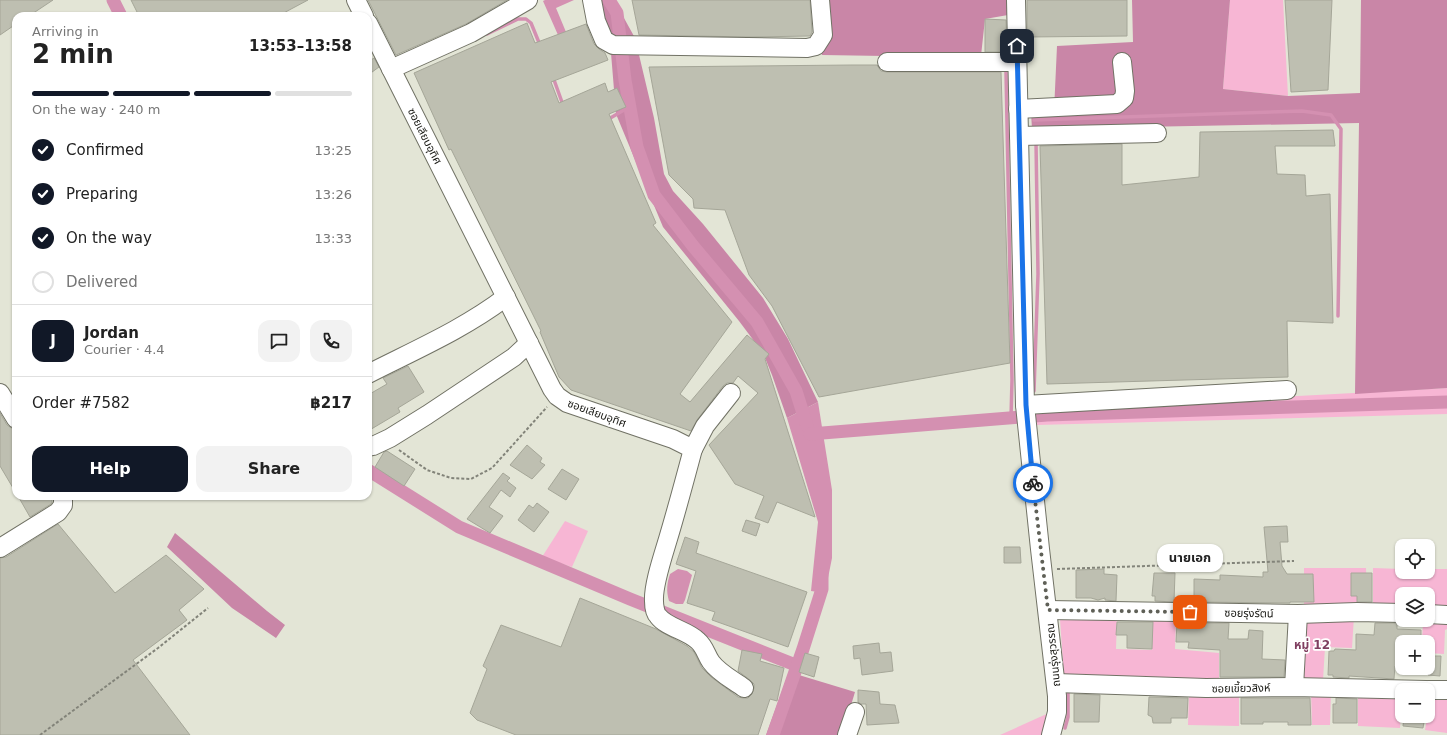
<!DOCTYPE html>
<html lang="en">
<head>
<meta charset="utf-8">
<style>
  :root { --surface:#fff; --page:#f2f2f2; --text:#222; --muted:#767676; --line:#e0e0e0; --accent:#111827 }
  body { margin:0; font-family:"DejaVu Sans","Noto Sans Thai",sans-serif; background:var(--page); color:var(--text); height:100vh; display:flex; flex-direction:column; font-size:15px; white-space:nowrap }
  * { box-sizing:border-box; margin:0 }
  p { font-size:13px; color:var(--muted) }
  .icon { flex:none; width:22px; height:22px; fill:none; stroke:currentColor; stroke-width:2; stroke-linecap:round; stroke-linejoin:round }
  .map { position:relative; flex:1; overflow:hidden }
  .side { position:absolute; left:12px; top:12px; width:360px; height:488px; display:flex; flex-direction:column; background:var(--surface); border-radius:12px; box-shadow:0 1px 3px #0004 }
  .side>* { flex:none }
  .tools { position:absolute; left:1395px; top:539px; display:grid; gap:8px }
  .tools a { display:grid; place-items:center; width:40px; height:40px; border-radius:8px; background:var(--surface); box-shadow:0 1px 3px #0004; font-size:20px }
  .pin { position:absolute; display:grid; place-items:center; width:34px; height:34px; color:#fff; margin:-17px; border-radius:8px; box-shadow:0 2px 6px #0006 }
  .courier { position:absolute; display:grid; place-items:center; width:40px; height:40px; margin:-20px; border:3px solid #1a73e8; border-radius:50%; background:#fff; color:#222; box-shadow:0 1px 5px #0007 }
  .bubble { position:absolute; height:28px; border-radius:12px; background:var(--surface); box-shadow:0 1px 3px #0004; font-size:13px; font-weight:700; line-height:28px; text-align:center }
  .head em { font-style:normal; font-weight:700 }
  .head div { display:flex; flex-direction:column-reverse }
  .head { display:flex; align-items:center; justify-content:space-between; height:68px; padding:0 20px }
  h1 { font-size:26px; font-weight:700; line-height:30px }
  .bar { display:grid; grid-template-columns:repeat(4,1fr); gap:6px 4px; align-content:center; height:48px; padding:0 20px }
  .bar i { height:5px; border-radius:3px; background:var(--line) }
  .bar .on { background:var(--accent) }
  .bar p { grid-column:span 4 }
  .line { display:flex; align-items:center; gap:10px; padding:0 20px; border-top:1px solid var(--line) }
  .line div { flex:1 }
  .round { display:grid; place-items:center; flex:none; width:42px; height:42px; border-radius:12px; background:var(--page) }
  ol { padding:0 20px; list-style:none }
  li { display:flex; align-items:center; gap:12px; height:44px }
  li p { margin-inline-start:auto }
  li .icon { padding:4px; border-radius:50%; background:var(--accent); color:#fff; stroke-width:4 }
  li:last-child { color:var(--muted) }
  li i { width:22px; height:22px; border:2px solid var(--line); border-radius:50% }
  .cta { display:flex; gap:8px; margin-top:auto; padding:8px 20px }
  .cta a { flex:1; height:46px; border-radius:12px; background:var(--accent); color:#fff; font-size:16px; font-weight:700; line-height:46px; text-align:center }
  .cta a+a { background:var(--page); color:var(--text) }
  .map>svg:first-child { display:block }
  .green { fill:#f7b6d4 }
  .forest { fill:#c986a7 }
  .water { fill:#d490b1 }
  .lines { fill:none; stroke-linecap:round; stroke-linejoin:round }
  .stream { stroke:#d490b1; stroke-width:3.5 }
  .canal { stroke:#d490b1; stroke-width:13 }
  .building { fill:#bebfb1; stroke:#a5a698 }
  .minor-casing { stroke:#717265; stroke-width:20 }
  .path { stroke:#828379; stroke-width:2; stroke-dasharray:3 2; stroke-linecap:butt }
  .minor { stroke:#fff; stroke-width:18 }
  .done { stroke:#5f6057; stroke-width:4; stroke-dasharray:0 7.2 }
  .route { stroke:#1a73e8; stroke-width:5 }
  .labels { text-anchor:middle; stroke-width:3.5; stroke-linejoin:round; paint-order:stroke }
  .street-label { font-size:11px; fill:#181813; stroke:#fff }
  .neighbourhood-label { font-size:12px; font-weight:bold; fill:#7f3e60; stroke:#fff }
</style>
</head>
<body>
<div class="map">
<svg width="1447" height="735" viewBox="0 0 1447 735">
  <rect width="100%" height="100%" fill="#e3e5d6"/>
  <g class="green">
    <path d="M1230 0H1283L1288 96 1223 89Z"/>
    <path d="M1447 388V414L1037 425V410Z"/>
    <path d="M565 521 588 531 572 567 542 557Z"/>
    <path d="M1304 568H1366L1367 608 1304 609Z"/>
    <path d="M1373 568 1402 569V572H1428V569H1447V611L1428 610V594H1402V609L1373 608Z"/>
    <path d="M1354 616 1352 648 1325 647 1323 680 1306 682 1301 675 1304 620Z"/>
    <path d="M1153 617H1176L1175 649 1219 653V685L1064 677 1060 619 1117 618 1116 649 1152 650Z"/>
    <path d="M1423 622 1447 623V629L1445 630 1444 654 1428 653V642H1422Z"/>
    <path d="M1189 690 1239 691V726L1188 725Z"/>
    <path d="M1311 691 1331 692 1330 725H1312Z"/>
    <path d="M1358 692 1402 694 1400 728 1358 726Z"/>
    <path d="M1431 695H1447V733L1425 730Z"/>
    <path d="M1051 712 1046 735H1000Z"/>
  </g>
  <g class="forest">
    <path d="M592 0H614L635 38 654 118 664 174 673 191 703 224 763 298 788 339 818 402 787 418 772 375 763 353 739 321 663 227 616 114 611 53Z"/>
    <path d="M821 0H1008V15L985 19 980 65 885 56 822 55Z"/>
    <path d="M1132 0H1230L1223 89 1288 96 1360 93 1361 0H1447V388L1355 394 1359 123 1032 129 1031 112 1054 111 1057 46 1133 42Z"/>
    <path d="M175 533 267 611 285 625 276 638 232 608 167 547Z"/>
    <path d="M789 672 855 692 842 735H766Z"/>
  </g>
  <g class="water">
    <path d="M545 0H574L556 8 566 32 558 35 543 1Z"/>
    <path d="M818 402 832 490V558L825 593 811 591 818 522 787 418Z"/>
    <path d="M678 569 687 571 692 575 685 600 683 604H676L669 601C666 591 667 583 670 574Z"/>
  </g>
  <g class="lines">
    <g class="stream">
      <path d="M487 34 518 19H526L531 23 540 45"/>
      <path d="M1006 72 1012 380 1011 418"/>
      <path d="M553 77 563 105"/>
      <path d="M607 120 629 107"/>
      <path d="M1034 120 1302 111 1331 115 1341 129 1338 316"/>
      <path d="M1034 391 1038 274 1036 142"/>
      <path d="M1065 728 1068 717V693"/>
    </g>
    <g class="canal">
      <path d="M113 0 121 16"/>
      <path d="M609 0 617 13 625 80 637 147 654 195 693 246 757 322 796 391 807 426"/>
      <path d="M810 434 1047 415 1447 402"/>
      <path d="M368 470 459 527 630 599 798 666"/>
      <path d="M773 735 803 649 822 589V575"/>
    </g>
  </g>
  <g class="building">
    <path d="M0 0H53L29 16H16V24L0 35Z"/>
    <path d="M131 0H308L278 16H139Z"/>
    <path d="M368 0H507L466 24 396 55Z"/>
    <path d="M632 0H810L812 32 810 36 751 37 639 35Z"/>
    <path d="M1027 0H1127V36L1027 37Z"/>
    <path d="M1285 0H1332L1328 90 1291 92Z"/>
    <path d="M985 19 1006 20 1007 52H985Z"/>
    <path d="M527 23 535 43 586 24 594 44 599 49 605 53 608 60 551 82 559 103 605 83 608 92 617 88 626 107 609 114 656 223 653 225 732 322 680 394 690 402 747 335 769 354 765 359 815 517 777 502 768 523 755 518 764 496 735 484 709 445 758 393 738 376 733 383H727L723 386 697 420 691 431 571 390 559 377 540 332 541 331 451 149 449 150 414 73Z"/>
    <path d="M374 58 379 67 368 75V62Z"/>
    <path d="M852 65H877L881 71 887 72H1001L1010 363 819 397 772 306 749 275 725 210 694 208 693 199 669 175 649 67Z"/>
    <path d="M1333 130 1335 146H1275L1277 174 1305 175 1306 196 1330 194 1333 323 1287 321 1288 377 1047 384 1040 146 1122 144V185L1199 177 1200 132Z"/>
    <path d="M408 366 424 392 398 408 400 412 368 431V395L387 384 383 378Z"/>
    <path d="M0 413 7 425 13 429 16 434V493L0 466Z"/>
    <path d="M527 445 542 458 540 462 545 465 532 479 510 465Z"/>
    <path d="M387 451 415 469 404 486 375 467 384 452Z"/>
    <path d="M562 469 579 479 566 500 548 489Z"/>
    <path d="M503 473 510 478 507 481 516 488 510 497 501 490 489 507 503 516 490 533 467 519Z"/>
    <path d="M18 496H52V502L51 504 30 517Z"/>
    <path d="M537 503 549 512 534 532 518 520 529 505 533 508Z"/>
    <path d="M746 520 760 524 756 536 742 531Z"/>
    <path d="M58 524 115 593 166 555 204 589 179 610 187 620 133 660 190 735H0V558L6 557Z"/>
    <path d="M1287 526 1288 542H1280L1282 566 1287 574H1313L1314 602H1290V603L1194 602V579L1220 580V575L1263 577V572H1268L1264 527Z"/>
    <path d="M685 537 699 542 696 553 807 592 788 647 712 620 715 612 687 603 696 571 676 564Z"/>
    <path d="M1004 547H1020L1021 563H1004Z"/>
    <path d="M1104 569V574L1117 575 1116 601 1105 600V598L1098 600 1091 598H1076V570Z"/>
    <path d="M1154 573H1175L1174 602 1155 601V596H1152Z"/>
    <path d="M1351 573H1372V602H1357V596H1351Z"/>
    <path d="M580 598 656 629 687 646 694 652 702 668 711 677 738 697 743 698H748L752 694 754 688V684L750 680 738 671 742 650 762 654 760 661 784 668 777 701 770 699 758 735H516L477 720 470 713 487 669 483 666 501 625 561 647Z"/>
    <path d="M1117 622H1153L1152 649 1127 648V635H1116Z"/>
    <path d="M1177 623H1229L1228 639H1248L1249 630 1263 631 1262 659 1285 660 1284 677H1220V650L1188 648 1189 642H1176Z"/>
    <path d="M1375 623H1397V629L1421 630V642H1402V666H1395L1394 679 1349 676V678L1333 677V675H1328L1329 651H1334L1335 649 1356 650V634L1374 635Z"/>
    <path d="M879 643 880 653 891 652 893 671 862 675 860 658 854 659 853 646Z"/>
    <path d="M805 653 819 657 814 677 799 672Z"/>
    <path d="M1428 656H1441L1440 676 1428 675Z"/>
    <path d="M858 690 879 692 880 704 895 705 899 723 867 725 866 704H861L858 702Z"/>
    <path d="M1074 694 1100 695 1099 722H1074Z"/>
    <path d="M1149 697 1188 698 1187 718H1171V723H1153L1152 717 1148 715Z"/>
    <path d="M1241 698H1310L1311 725H1288V722H1263V724H1241Z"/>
    <path d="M1336 698 1357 699V723H1333V704H1336Z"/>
    <path d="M1404 716H1425L1423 728 1403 726Z"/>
  </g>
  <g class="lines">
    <defs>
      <g id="minor">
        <path d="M356 0 364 16"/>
        <path d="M592 0 596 21 604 40 613 45 807 48 816 46 823 35 820 0"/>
        <path d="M1016 0 1025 405 1040 549 1057 696V712L1051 735"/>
        <path d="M368 23 552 389 557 396 567 403 673 439 693 449C685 479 677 509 668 539 663 556 653 585 654 601 654 605 655 613 658 616 667 628 687 630 698 641 705 647 706 655 711 662 719 673 733 680 744 688"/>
        <path d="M887 62H1017"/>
        <path d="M391 69 471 33 528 0"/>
        <path d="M1018 109 1117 104 1124 98 1125 91 1122 62"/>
        <path d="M1019 136 1157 133"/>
        <path d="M368 374C415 350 464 329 506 297"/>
        <path d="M0 393 16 419"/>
        <path d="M1025 405 1287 390"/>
        <path d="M368 447 373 446 390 438 427 415 514 357 529 343"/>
        <path d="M693 449 705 426 731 393"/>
        <path d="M0 548 58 512 63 505V496"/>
        <path d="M1048 610 1298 614 1357 612 1402 613"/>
        <path d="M1428 614 1447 615"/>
        <path d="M1056 683 1206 688 1294 687 1426 690"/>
        <path d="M1294 687 1298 614"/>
        <path d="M1428 690H1447"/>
        <path d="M847 735 855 712"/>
      </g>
    </defs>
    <use href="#minor" class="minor-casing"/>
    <g class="path">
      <path d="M399 450 427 470 451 478 471 479 492 468 547 407"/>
      <path d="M1057 569 1294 561"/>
      <path d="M40 735 158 648 208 608"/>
    </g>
    <use href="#minor" class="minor"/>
  </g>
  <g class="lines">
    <path class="done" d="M1033 483 1048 610 1190 612"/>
    <path class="route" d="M1017 46 1026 405 1033 483"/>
  </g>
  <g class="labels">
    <g class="street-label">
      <text transform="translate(425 136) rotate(63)" y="4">ซอยเลียบอุทิศ</text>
      <text transform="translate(597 413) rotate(20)" y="4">ซอยเลียบอุทิศ</text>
      <text transform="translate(1249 613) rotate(1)" y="4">ซอยรุ่งรัตน์</text>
      <text transform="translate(1053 655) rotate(-96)" y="4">ถนนรุ่งสุวรรณ</text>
      <text transform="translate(1241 688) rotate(-1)" y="4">ซอยเขี้ยวสิงห์</text>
    </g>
    <g class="neighbourhood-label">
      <text x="1312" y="649">หมู่ 12</text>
    </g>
  </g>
</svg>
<div class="tools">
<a><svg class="icon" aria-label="locate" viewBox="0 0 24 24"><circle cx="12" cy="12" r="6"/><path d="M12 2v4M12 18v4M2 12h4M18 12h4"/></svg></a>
<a><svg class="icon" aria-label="layers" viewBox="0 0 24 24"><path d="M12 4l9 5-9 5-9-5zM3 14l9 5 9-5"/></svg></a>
<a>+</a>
<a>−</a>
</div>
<div class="pin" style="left:1190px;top:612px;background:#ea580c"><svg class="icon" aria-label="bag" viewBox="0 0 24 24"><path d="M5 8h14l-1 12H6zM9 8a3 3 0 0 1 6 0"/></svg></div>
<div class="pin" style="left:1017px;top:46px;background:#1f2937"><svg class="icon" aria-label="home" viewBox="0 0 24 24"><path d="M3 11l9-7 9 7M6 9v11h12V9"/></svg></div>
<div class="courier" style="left:1033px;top:483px"><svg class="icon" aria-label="bike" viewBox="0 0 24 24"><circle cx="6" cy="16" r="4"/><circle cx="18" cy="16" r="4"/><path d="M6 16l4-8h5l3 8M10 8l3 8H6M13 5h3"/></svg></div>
<div class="bubble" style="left:1157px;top:544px;width:66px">นายเอก</div>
<section class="side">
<div class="head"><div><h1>2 min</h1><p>Arriving in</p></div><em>13:53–13:58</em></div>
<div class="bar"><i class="on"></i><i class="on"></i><i class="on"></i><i></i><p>On the way · 240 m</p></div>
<ol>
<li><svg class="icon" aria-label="check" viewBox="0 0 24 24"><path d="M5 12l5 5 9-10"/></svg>Confirmed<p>13:25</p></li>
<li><svg class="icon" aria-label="check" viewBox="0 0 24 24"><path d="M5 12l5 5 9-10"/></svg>Preparing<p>13:26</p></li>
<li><svg class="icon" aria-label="check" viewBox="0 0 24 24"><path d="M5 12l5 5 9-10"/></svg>On the way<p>13:33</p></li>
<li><i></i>Delivered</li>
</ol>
<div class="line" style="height:72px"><b class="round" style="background:var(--accent);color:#fff">J</b><div><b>Jordan</b><p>Courier · 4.4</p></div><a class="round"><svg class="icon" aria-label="chat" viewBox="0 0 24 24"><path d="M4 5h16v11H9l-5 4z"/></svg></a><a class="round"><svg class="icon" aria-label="phone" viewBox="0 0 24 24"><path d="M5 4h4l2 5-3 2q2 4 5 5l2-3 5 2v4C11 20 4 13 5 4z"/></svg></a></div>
<div class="line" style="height:52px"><div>Order #7582</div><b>฿217</b></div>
<div class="cta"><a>Help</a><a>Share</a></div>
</section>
</div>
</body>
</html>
